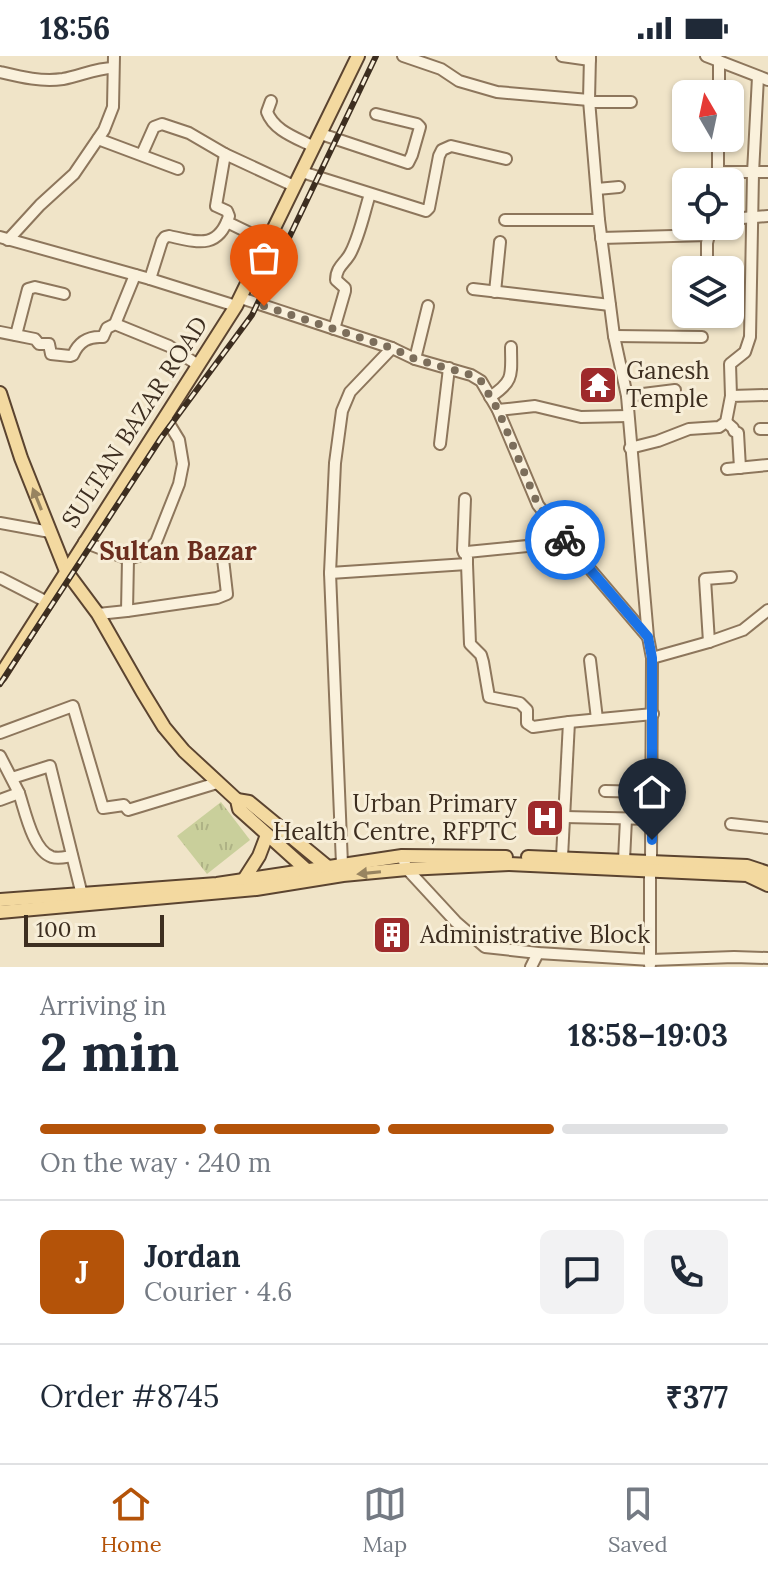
<!DOCTYPE html>
<html lang="en">
<head>
<meta charset="utf-8">
<style>
  :root { --surface:#fff; --page:#f2f2f3; --text:#1f2937; --muted:#747a83; --line:#e0e1e3; --accent:#b45309 }
  body { margin:0; font-family:Lora,serif; background:var(--page); color:var(--text); height:100vh; display:flex; flex-direction:column; font-size:30px; white-space:nowrap }
  * { box-sizing:border-box; margin:0 }
  p { font-size:26px; color:var(--muted) }
  .icon { flex:none; width:44px; height:44px; fill:none; stroke:currentColor; stroke-width:2; stroke-linecap:round; stroke-linejoin:round }
  .map { position:relative; height:911px; overflow:hidden }
  .drawer { display:flex; flex-direction:column; background:var(--surface); flex:1 }
  .drawer>* { flex:none }
  .needle { width:52px; rotate:351deg }
  .buttons { position:absolute; left:672px; top:24px; display:grid; gap:16px }
  .buttons a { display:grid; place-items:center; width:72px; height:72px; border-radius:12px; background:var(--surface); box-shadow:0 2px 6px #0004; font-size:40px }
  .scale { position:absolute; left:24px; bottom:20px; width:140px; box-sizing:border-box; padding-left:8px; border:4px solid #3d2e20; border-top:0; font-size:22px; line-height:28px; white-space:nowrap; color:#3d2e20; -webkit-text-stroke:6px #f7eed8; paint-order:stroke }
  .pin { position:absolute; display:grid; place-items:center; width:68px; height:68px; color:#fff; margin:-82px -34px; border-radius:50% 50% 50% 0; rotate:-45deg; box-shadow:0 0 8px #0007 }
  .pin .icon { rotate:45deg }
  .courier { position:absolute; display:grid; place-items:center; width:80px; height:80px; margin:-40px; border:6px solid #1a73e8; border-radius:50%; background:#fff; color:#222; box-shadow:0 2px 10px #0007 }
  .overview em { font-style:normal; font-weight:800 }
  .overview div { display:flex; flex-direction:column-reverse }
  .overview { display:flex; align-items:center; justify-content:space-between; height:136px; padding:0 40px }
  h1 { font-size:52px; font-weight:800; line-height:60px }
  .bar { display:grid; grid-template-columns:repeat(4,1fr); gap:12px 8px; align-content:center; height:96px; padding:0 40px }
  .bar i { height:10px; border-radius:6px; background:var(--line) }
  .bar .on { background:var(--accent) }
  .bar p { grid-column:span 4 }
  .line { display:flex; align-items:center; gap:20px; padding:0 40px; border-top:2px solid var(--line) }
  .line div { flex:1 }
  .round { display:grid; place-items:center; flex:none; width:84px; height:84px; border-radius:12px; background:var(--page) }
  .status { display:flex; justify-content:space-between; align-items:center; height:56px; padding:0 40px; background:var(--surface); direction:ltr }
  .status svg { height:22px; fill:currentColor }
  .tabs { display:flex; justify-content:space-around; align-items:center; height:112px; border-top:2px solid var(--line); background:var(--surface); font-size:22px; color:var(--muted) }
  .tabs a { display:grid; justify-items:center; gap:4px }
  .tabs .on { color:var(--accent) }
  .map>svg:first-child { display:block }
  .grass { fill:url(#grass-tufts) }
  .lines { fill:none; stroke-linecap:round; stroke-linejoin:round }
  .minor-casing { stroke:#8d765c; stroke-width:14 }
  .major-casing { stroke:#5b4430; stroke-width:16 }
  .minor { stroke:#faf1dc; stroke-width:10 }
  .major { stroke:#f3d9a0; stroke-width:12 }
  .rail-casing { stroke:#3d2e20; stroke-width:6 }
  .rail { stroke:#f7eed8; stroke-width:3; stroke-dasharray:9; stroke-linecap:butt }
  .oneway { fill:#988460 }
  .done { stroke:#7c6e5b; stroke-width:8; stroke-dasharray:0 14.4 }
  .route { stroke:#1a73e8; stroke-width:10 }
  .labels { text-anchor:middle; stroke-width:6; stroke-linejoin:round; paint-order:stroke }
  .poi-label { font-size:24px; fill:#3d2e20; stroke:#f7eed8; text-anchor:start }
  .street-label { font-size:24px; fill:#3d2e20; stroke:#f7eed8 }
  .neighbourhood-label { font-size:26px; font-weight:bold; fill:#6b2e1e; stroke:#f7eed8 }
</style>
</head>
<body>
<div class="status"><b>18:56</b><svg viewBox="0 0 49 12"><path d="M0 12V9h3v3zM5 12V6h3v6zM10 12V3h3v9zM15 12V0h3v12zM26 1h20v11H26zM47 4h2v5h-2z"/></svg></div>
<div class="map">
<svg width="768" height="911" viewBox="0 0 768 911">
  <defs>
    <pattern id="grass-tufts" width="24" height="20" patternUnits="userSpaceOnUse" patternTransform="scale(2)"><rect width="24" height="20" fill="#c9cf9b"/><path d="M3 7l-1-3M5 7V3M7 7l1-3M15 17l-1-3M17 17v-4M19 17l1-3" fill="none" stroke="#aeb285"/></pattern>
  </defs>
  <rect width="100%" height="100%" fill="#f0e4c8"/>
  <path class="grass" d="M221 746 250 784 207 818 177 780Z"/>
  <g class="lines">
    <defs>
      <g id="minor">
        <path d="M403 0 441 13 459 25 497 36 589 44"/>
        <path d="M562 0 590 4"/>
        <path d="M590 0 589 44 599 164 614 280 627 340 648 581 652 602 651 805"/>
        <path d="M706 0 768 24"/>
        <path d="M0 16C21 21 41 26 63 23 80 20 96 12 113 12"/>
        <path d="M719 38V5"/>
        <path d="M271 45 267 56C274 75 297 82 314 91"/>
        <path d="M590 46H631"/>
        <path d="M321 78 408 107 412 99 420 71 417 68 376 58"/>
        <path d="M718 82V116H768"/>
        <path d="M98 83 178 113"/>
        <path d="M142 98 154 71 162 68 189 77 225 98"/>
        <path d="M302 116 426 155 429 152 439 100 442 94 451 90 506 103"/>
        <path d="M597 133 619 131"/>
        <path d="M730 163 768 160"/>
        <path d="M505 164H599"/>
        <path d="M227 166 268 186"/>
        <path d="M0 181 150 223 236 250"/>
        <path d="M601 182 709 179 721 170"/>
        <path d="M8 184 40 149 74 118 104 74 113 51 114 0"/>
        <path d="M707 214V187L709 179"/>
        <path d="M150 223 162 185 165 181 169 180C197 186 218 194 229 160L227 155 216 150 225 98 294 130"/>
        <path d="M473 233 610 249"/>
        <path d="M495 236 500 186"/>
        <path d="M241 242 392 292 415 303 471 319 481 325 498 354 538 449 567 486 647 580"/>
        <path d="M115 268 135 219"/>
        <path d="M334 273 345 235V232L336 224C336 210 346 207 351 196 360 178 364 157 370 138"/>
        <path d="M0 276 35 283 39 288H49L51 298 70 300 73 299C79 285 89 280 103 281L107 272 115 268 169 290 198 309"/>
        <path d="M16 279 28 233 35 231 64 238"/>
        <path d="M614 280 702 281"/>
        <path d="M415 303 428 250"/>
        <path d="M627 340 675 334"/>
        <path d="M731 340 730 308 745 296 750 281 753 117 758 21"/>
        <path d="M490 341C515 325 511 318 511 291"/>
        <path d="M498 354 535 350 581 361 628 360"/>
        <path d="M726 366 733 372 734 375 738 377 740 412"/>
        <path d="M760 373H768"/>
        <path d="M440 388 449 312"/>
        <path d="M630 392 658 385 689 373 719 371 726 366 731 340 768 339"/>
        <path d="M727 413 768 409"/>
        <path d="M465 443 463 494 464 497 467 496"/>
        <path d="M0 467 50 476"/>
        <path d="M84 486 128 503 144 498 156 486 179 428 183 408 179 384 165 361"/>
        <path d="M467 508 470 588 481 599 483 606 489 641 520 647 527 654V667L533 671 569 666 653 658"/>
        <path d="M330 517 467 508V496L567 486"/>
        <path d="M0 522 47 546"/>
        <path d="M127 555 128 503"/>
        <path d="M98 558 127 555 217 542 227 538 222 494"/>
        <path d="M709 586 705 523 731 521"/>
        <path d="M652 602 709 586 743 574 768 554"/>
        <path d="M590 604 597 663"/>
        <path d="M0 677 73 650 103 752 124 749 128 754 217 727"/>
        <path d="M0 700 19 737 0 744"/>
        <path d="M12 722 50 710 82 839"/>
        <path d="M605 735 652 736"/>
        <path d="M19 737C25 755 33 795 52 801 59 803 65 801 72 800"/>
        <path d="M565 761 652 763"/>
        <path d="M731 768 768 772"/>
        <path d="M402 800 407 813 456 866 485 891 538 897 651 904 734 901 768 902"/>
        <path d="M562 801 569 666"/>
        <path d="M624 804 626 763"/>
        <path d="M342 808 330 517 335 407 342 355 350 336 392 292"/>
        <path d="M650 814V909"/>
        <path d="M531 911 538 897"/>
      </g>
      <g id="major">
        <path d="M0 337 21 402 66 515 98 558 142 635 164 671 184 695 237 744 239 753 309 816"/>
        <path d="M0 620 236 250 358 0"/>
        <path d="M237 744 249 746 329 812"/>
        <path d="M528 801 747 810 768 817"/>
        <path d="M243 825 259 800 267 779"/>
        <path d="M0 844 217 828 402 800 506 801"/>
        <path d="M0 856 256 833 343 819 407 813 509 808 747 819 768 829"/>
      </g>
    </defs>
    <use href="#minor" class="minor-casing"/>
    <use href="#major" class="major-casing"/>
    <use href="#minor" class="minor"/>
    <use href="#major" class="major"/>
    <defs>
      <path id="rail" d="M0 628 161 382 252 259 376 0"/>
    </defs>
    <use href="#rail" class="rail-casing"/>
    <use href="#rail" class="rail"/>
  </g>
  <defs><path id="oneway-solid" d="M-6-.8H1V-3.2L6.5 0L1 3.2V.8H-6Z" transform="scale(2)"/></defs>
  <g class="oneway">
    <use href="#oneway-solid" transform="translate(37 443) rotate(-112)"/>
    <use href="#oneway-solid" transform="translate(369 817) rotate(174)"/>
  </g>
  <g class="lines">
    <path class="done" d="M264 250 392 292 415 303 471 319 481 325 498 354 538 449 565 484"/>
    <path class="route" d="M565 484 648 581 652 602V784"/>
  </g>
  <defs>
    <symbol id="temple-square" viewBox="-11 -11 22 22"><rect x="-9" y="-9" width="18" height="18" rx="4" fill="#9e2a2b" stroke="#f7eed8"/><path d="M0-6L5-2H3V0L6.5 2.5H4V6H1.5V3h-3V6H-4V2.5H-6.5L-3 0V-2H-5Z" fill="#fff"/></symbol>
    <symbol id="hospital-square" viewBox="-11 -11 22 22"><rect x="-9" y="-9" width="18" height="18" rx="4" fill="#9e2a2b" stroke="#f7eed8"/><path d="M-5-5h3v3.5h4V-5h3V5h-3V1.5h-4V5h-3Z" fill="#fff"/></symbol>
    <symbol id="building-square" viewBox="-11 -11 22 22"><rect x="-9" y="-9" width="18" height="18" rx="4" fill="#9e2a2b" stroke="#f7eed8"/><path d="M-4-6H4V6H1V3H-1V6H-4ZM-2.5-4.3h1.7v1.8h-1.7ZM.8-4.3h1.7v1.8H.8ZM-2.5-1h1.7V.8h-1.7ZM.8-1h1.7V.8H.8Z" fill="#fff"/></symbol>
  </defs>
  <g fill-rule="evenodd">
    <use href="#temple-square" x="576" y="307" width="44" height="44"/>
    <use href="#hospital-square" x="523" y="740" width="44" height="44"/>
    <use href="#building-square" x="370" y="857" width="44" height="44"/>
  </g>
  <g class="labels">
    <g class="poi-label">
      <text x="626" y="323">Ganesh<tspan x="626" dy="28">Temple</tspan></text>
      <text x="517" y="756" text-anchor="end">Urban Primary<tspan x="517" dy="28">Health Centre, RFPTC</tspan></text>
      <text x="420" y="887">Administrative Block</text>
    </g>
    <g class="street-label">
      <text transform="translate(135 366) rotate(-57)" y="8">SULTAN BAZAR ROAD</text>
    </g>
    <g class="neighbourhood-label">
      <text x="178" y="504">Sultan Bazar</text>
    </g>
  </g>
</svg>
<div class="buttons">
<a><svg class="needle" viewBox="-14 -14 28 28"><path d="M0-13l5 13h-10z" fill="#e53935"/><path d="M0 13l5-13h-10z" fill="#747a83"/></svg></a>
<a><svg class="icon" aria-label="locate" viewBox="0 0 24 24"><circle cx="12" cy="12" r="6"/><path d="M12 2v4M12 18v4M2 12h4M18 12h4"/></svg></a>
<a><svg class="icon" aria-label="layers" viewBox="0 0 24 24"><path d="M12 4l9 5-9 5-9-5zM3 14l9 5 9-5"/></svg></a>
</div>
<div class="scale">100 m</div>
<div class="pin" style="left:264px;top:250px;background:#ea580c"><svg class="icon" aria-label="bag" viewBox="0 0 24 24"><path d="M5 8h14l-1 12H6zM9 8a3 3 0 0 1 6 0"/></svg></div>
<div class="pin" style="left:652px;top:784px;background:#1f2937"><svg class="icon" aria-label="home" viewBox="0 0 24 24"><path d="M3 11l9-7 9 7M6 9v11h12V9"/></svg></div>
<div class="courier" style="left:565px;top:484px"><svg class="icon" aria-label="bike" viewBox="0 0 24 24"><circle cx="6" cy="16" r="4"/><circle cx="18" cy="16" r="4"/><path d="M6 16l4-8h5l3 8M10 8l3 8H6M13 5h3"/></svg></div>
</div>
<section class="drawer">
<div class="overview"><div><h1>2 min</h1><p>Arriving in</p></div><em>18:58–19:03</em></div>
<div class="bar"><i class="on"></i><i class="on"></i><i class="on"></i><i></i><p>On the way · 240 m</p></div>
<div class="line" style="height:144px"><b class="round" style="background:var(--accent);color:#fff">J</b><div><b>Jordan</b><p>Courier · 4.6</p></div><a class="round"><svg class="icon" aria-label="chat" viewBox="0 0 24 24"><path d="M4 5h16v11H9l-5 4z"/></svg></a><a class="round"><svg class="icon" aria-label="phone" viewBox="0 0 24 24"><path d="M5 4h4l2 5-3 2q2 4 5 5l2-3 5 2v4C11 20 4 13 5 4z"/></svg></a></div>
<div class="line" style="height:104px"><div>Order #8745</div><b>₹377</b></div>
</section>
<nav class="tabs">
<a class="on"><svg class="icon" aria-label="home" viewBox="0 0 24 24"><path d="M3 11l9-7 9 7M6 9v11h12V9"/></svg>Home</a>
<a><svg class="icon" aria-label="map" viewBox="0 0 24 24"><path d="M3 6l6-2 6 2 6-2v14l-6 2-6-2-6 2zM9 4v14M15 6v14"/></svg>Map</a>
<a><svg class="icon" aria-label="saved" viewBox="0 0 24 24"><path d="M7 4h10v16l-5-4-5 4z"/></svg>Saved</a>
</nav>
</body>
</html>
